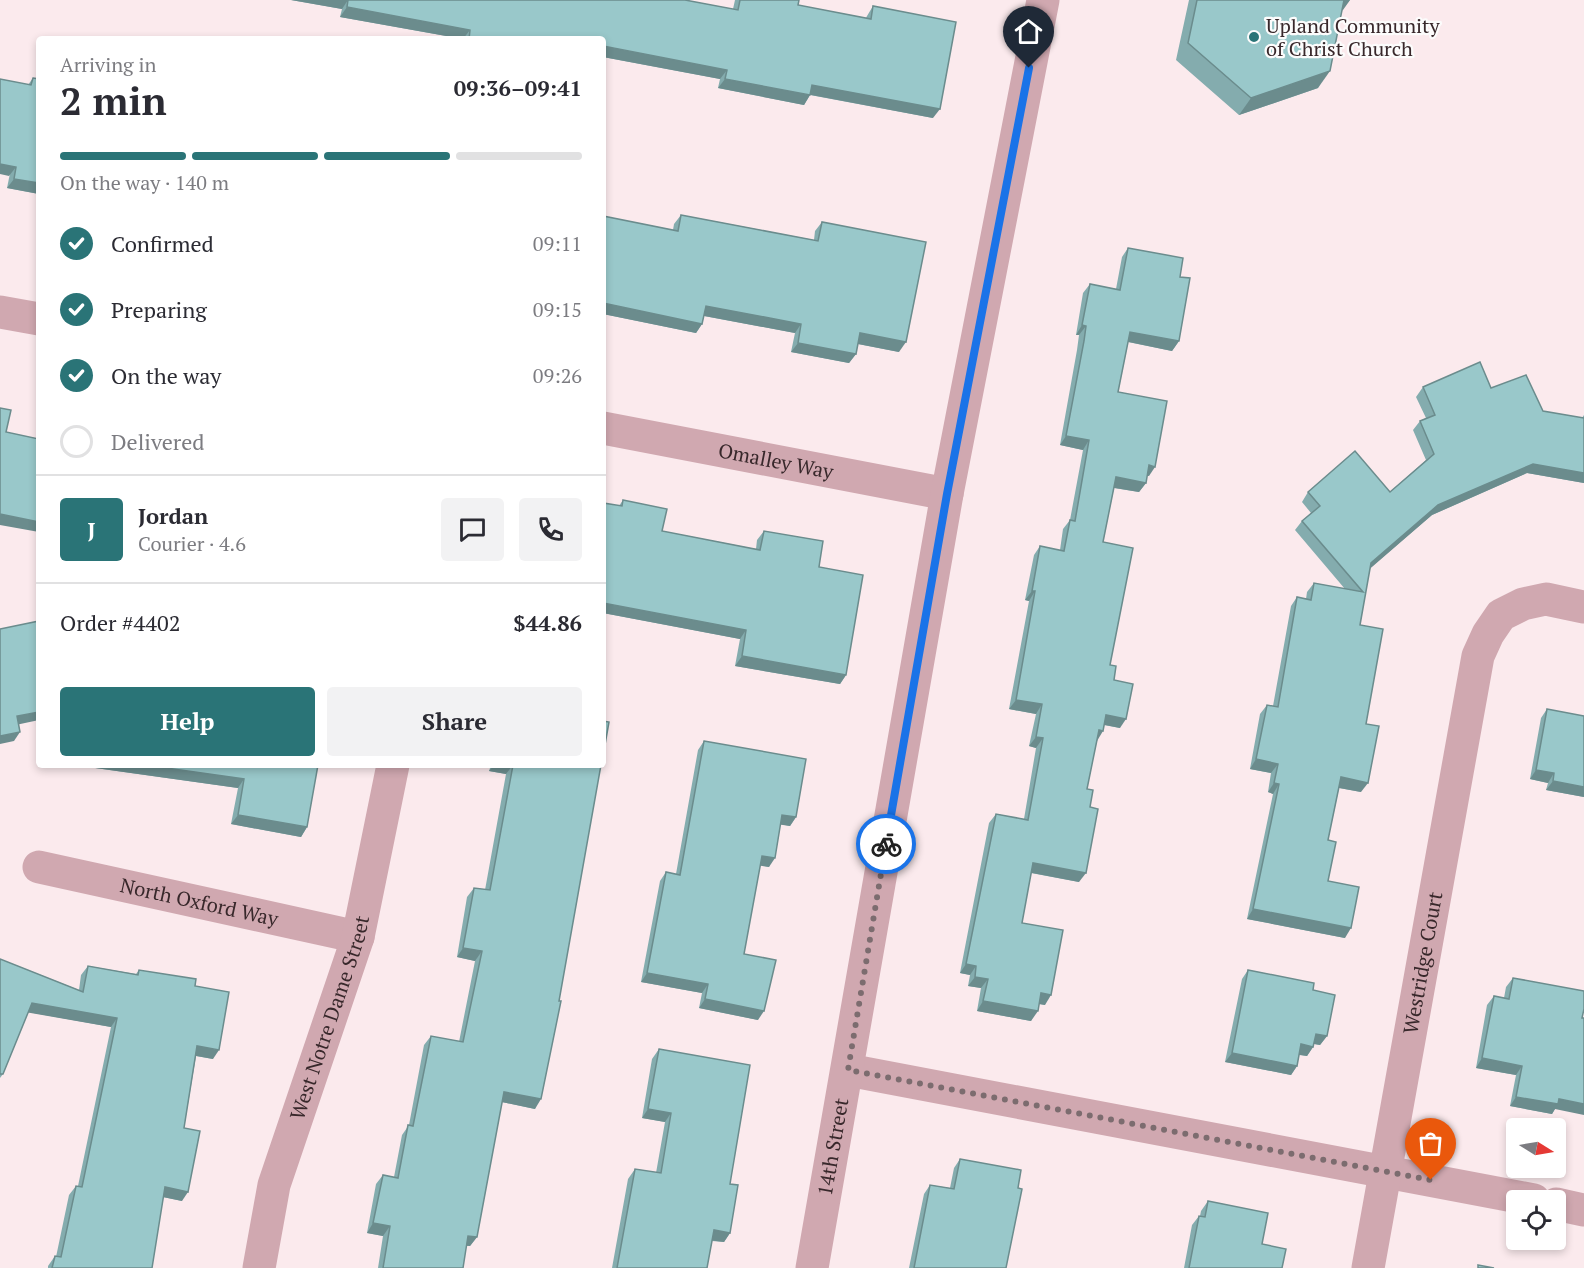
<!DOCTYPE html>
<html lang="en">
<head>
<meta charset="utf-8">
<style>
  :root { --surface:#fff; --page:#f2f2f3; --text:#2b2b33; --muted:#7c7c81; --line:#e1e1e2; --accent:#2a7477 }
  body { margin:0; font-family:"PT Serif",serif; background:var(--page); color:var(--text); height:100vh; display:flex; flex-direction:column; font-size:22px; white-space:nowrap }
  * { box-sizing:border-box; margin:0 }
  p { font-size:20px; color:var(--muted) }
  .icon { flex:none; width:33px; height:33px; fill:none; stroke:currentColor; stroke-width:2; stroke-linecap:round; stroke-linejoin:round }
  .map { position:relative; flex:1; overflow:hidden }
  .side { position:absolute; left:36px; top:36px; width:570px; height:732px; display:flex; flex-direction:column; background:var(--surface); border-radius:6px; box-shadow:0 3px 9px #0003 }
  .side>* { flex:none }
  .needle { width:39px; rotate:101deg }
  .controls { position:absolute; left:1506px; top:1118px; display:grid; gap:12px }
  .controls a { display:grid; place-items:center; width:60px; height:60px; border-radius:6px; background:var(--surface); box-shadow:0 3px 9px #0003; font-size:30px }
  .pin { position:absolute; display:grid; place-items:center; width:51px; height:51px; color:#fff; margin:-62px -26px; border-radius:50% 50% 50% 0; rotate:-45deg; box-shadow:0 0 6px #0007 }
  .pin .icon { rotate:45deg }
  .courier { position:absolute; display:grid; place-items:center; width:60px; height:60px; margin:-30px; border:4px solid #1a73e8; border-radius:50%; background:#fff; color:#222; box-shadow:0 2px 8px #0007 }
  .headline em { font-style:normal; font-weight:800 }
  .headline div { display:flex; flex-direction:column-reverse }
  .headline { display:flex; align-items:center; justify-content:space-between; height:102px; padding:0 24px }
  h1 { font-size:39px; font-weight:800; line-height:45px }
  .bar { display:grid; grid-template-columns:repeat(4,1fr); gap:9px 6px; align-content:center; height:72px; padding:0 24px }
  .bar i { height:8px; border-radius:4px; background:var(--line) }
  .bar .current { background:var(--accent) }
  .bar p { grid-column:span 4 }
  .line { display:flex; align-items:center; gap:15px; padding:0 24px; border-top:2px solid var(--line) }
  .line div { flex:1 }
  .round { display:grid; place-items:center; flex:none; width:63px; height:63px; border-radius:6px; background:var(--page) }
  ol { padding:0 24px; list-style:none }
  li { display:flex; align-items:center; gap:18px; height:66px }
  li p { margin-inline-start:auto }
  li .icon { padding:6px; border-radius:50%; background:var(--accent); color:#fff; stroke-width:4 }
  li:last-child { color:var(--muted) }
  li i { width:33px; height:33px; border:3px solid var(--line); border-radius:50% }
  .action { display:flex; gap:12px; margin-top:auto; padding:12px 24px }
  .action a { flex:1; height:69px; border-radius:6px; background:var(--accent); color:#fff; font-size:24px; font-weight:800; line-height:69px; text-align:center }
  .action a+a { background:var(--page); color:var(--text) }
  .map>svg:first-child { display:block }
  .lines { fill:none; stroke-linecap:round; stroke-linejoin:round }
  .minor { stroke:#d0a8b0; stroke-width:33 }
  .tertiary { stroke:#d0a8b0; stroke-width:33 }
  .wall { fill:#84acae }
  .shaded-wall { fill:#6b8c8d }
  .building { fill:#99c8ca; stroke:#6b8c8d; stroke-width:1.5 }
  .done { stroke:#7c6c6f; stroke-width:6; stroke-dasharray:0 10.8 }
  .route { stroke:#1a73e8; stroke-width:8 }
  .poi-dot { fill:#2a7477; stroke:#fcfcfc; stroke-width:2 }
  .labels { text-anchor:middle; stroke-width:4.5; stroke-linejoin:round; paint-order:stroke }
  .poi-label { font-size:20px; fill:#38282b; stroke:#fcfcfc; text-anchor:start }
  .street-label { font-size:20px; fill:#38282b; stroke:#fcfcfc }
</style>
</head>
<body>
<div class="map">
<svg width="1584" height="1268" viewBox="0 0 1584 1268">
  <rect width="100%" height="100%" fill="#fbeaed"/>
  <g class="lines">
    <g class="minor">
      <path d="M0 312 39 319"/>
      <path id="s1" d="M603 428 947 494"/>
      <path id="s2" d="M39 867 358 937"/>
      <path d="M848 1070 1534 1200"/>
      <path d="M1556 1204 1584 1210"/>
      <path id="s3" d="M259 1268 274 1185 358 937 393 765"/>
      <path id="s4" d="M1368 1268 1478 656 1488 634 1501 615 1523 604 1546 599 1584 607"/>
    </g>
    <path class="tertiary" id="s5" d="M812 1268 947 494 1043 0"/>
  </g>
  <g class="wall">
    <path d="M291 0H685L733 9 735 0H799L798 5 866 18 867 16 873 6 933 118 810 95 804 105 718 88 720 79 603 57V39H463L340 17 342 9Z"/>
    <path d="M1189 0H1350L1342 10 1318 88 1239 115 1176 60Z"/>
    <path d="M33 78 39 79V194L7 188 28 85Z"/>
    <path d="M681 215 814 240 815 231 822 222 899 352 858 344 856 354 849 363 791 352 795 333 704 316 702 324 696 333 603 314V216L673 230 674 224Z"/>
    <path d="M1128 248 1180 277 1179 341 1172 351 1128 342 1118 392 1149 476H1147L1146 483 1139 492 1114 488 1103 542 1110 665 1114 680 1120 728 1104 725 1097 740 1087 789 1090 807 1079 882 1031 873 1022 923 1045 1005 1039 1004 1031 1021 977 1011 981 988 968 986 970 975 960 973 989 823 996 814 1024 819 1036 748 1029 746 1036 714 1009 709 1029 601 1025 600 1034 555 1040 546 1060 550 1063 529 1070 520 1083 450 1060 445 1077 350 1079 335H1076L1083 293 1090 284 1116 289 1122 257Z"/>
    <path d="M1423 387 1491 388 1543 411 1582 418 1584 415V483L1527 473 1432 515 1370 568 1360 625 1366 724 1361 792 1339 788 1328 840V881L1345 938 1247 919 1273 794 1268 792 1271 773 1250 769 1260 714 1267 705 1273 706 1291 606 1297 597 1306 599 1307 592 1314 583 1345 589 1295 530 1302 521 1311 513 1302 502 1308 492H1390L1426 460 1413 430 1420 421 1426 418 1416 397Z"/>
    <path d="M623 500 662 531 756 549 757 540 764 531 819 567 846 675 840 684 735 666 740 639 603 613V503L619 506Z"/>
    <path d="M1547 709 1584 797 1546 790 1548 783 1530 779 1541 718Z"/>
    <path d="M704 741 796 817 790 826 780 824 769 867 760 865 744 954 758 1020 699 1008 702 993 641 982 660 881 666 872 676 874 698 750Z"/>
    <path d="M81 765H318L307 827 301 837 231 824 238 788 81 766Z"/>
    <path d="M491 765H601L535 1109 502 1102 477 1237 470 1246H466L463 1268H378L383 1236 367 1233 376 1184 383 1175 394 1177 402 1135 409 1125 424 1045 431 1036 459 1042 475 961 457 957 467 897 474 888 485 890 506 774 489 771Z"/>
    <path d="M0 959 79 990 81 975 88 966 136 974 139 970 195 986 213 1059 196 1056 184 1128 182 1201 163 1197 152 1268H48V1266L55 1256 56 1257 69 1195 76 1186H78L111 1027 28 1012 3 1074 0 1078Z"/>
    <path d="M1248 970 1313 990 1327 1036 1320 1045 1314 1044 1313 1047 1307 1056 1299 1055 1297 1066 1291 1075 1225 1062 1242 979Z"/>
    <path d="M1513 978 1555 1109 1552 1114 1510 1106 1516 1075 1476 1068 1487 1005 1494 996 1504 998 1506 987Z"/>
    <path d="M659 1049 730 1184V1233L724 1242 712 1241 707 1268H612L628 1179 635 1169 656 1173 665 1122 642 1118 652 1059Z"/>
    <path d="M960 1159 1006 1268H909L924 1194 930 1185 950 1188 954 1168Z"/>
    <path d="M1208 1201 1262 1244 1282 1268H1184L1192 1225 1199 1216H1200L1201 1211Z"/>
  </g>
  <g class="shaded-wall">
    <path d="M291 0H348L342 9Z"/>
    <path d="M1342 0H1350L1343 10 1332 14Z"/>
    <path d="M347 7 470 30 463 39 340 17Z"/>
    <path d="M603 46 727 70 720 79 603 57Z"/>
    <path d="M1330 71 1318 88 1239 115 1251 98Z"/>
    <path d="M725 79 810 95 804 105 718 88Z"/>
    <path d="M812 85 940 109 933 118 806 94Z"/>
    <path d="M0 164 16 167 9 176 0 174Z"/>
    <path d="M14 179 39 183V194L7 188Z"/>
    <path d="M603 303 702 324 696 333 603 314Z"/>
    <path d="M706 306 801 324 795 333 699 315Z"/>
    <path d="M1082 325 1086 326 1079 335H1076Z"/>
    <path d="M1130 332 1179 341 1172 351 1124 341Z"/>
    <path d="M860 333 906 342 899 352 853 343Z"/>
    <path d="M798 343 856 354 849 363 791 352Z"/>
    <path d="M1066 436 1089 440 1083 450 1060 445Z"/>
    <path d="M1533 464 1584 473V483L1527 473 1432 515 1365 573 1371 563 1438 505Z"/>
    <path d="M1149 465 1155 467 1149 476 1143 475Z"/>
    <path d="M1116 477 1146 483 1139 492 1109 487Z"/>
    <path d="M0 514 39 522V532L0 525Z"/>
    <path d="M1032 591H1035L1029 601 1025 600Z"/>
    <path d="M603 603 746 630 740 639 603 613Z"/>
    <path d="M742 656 846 675 840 684 735 666Z"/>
    <path d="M1016 700 1042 704 1036 714 1009 709Z"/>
    <path d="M39 712V720L11 726 17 716Z"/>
    <path d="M1106 715 1126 719 1120 728 1100 724Z"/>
    <path d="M1099 730 1103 731 1097 741Z"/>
    <path d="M20 732 14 741 0 744V736Z"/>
    <path d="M1036 737 1043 738 1036 748 1029 746Z"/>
    <path d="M1256 759 1278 764 1271 773 1250 769Z"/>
    <path d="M82 765H145L244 779 238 788 81 766Z"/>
    <path d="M494 765H513L506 774 489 771Z"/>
    <path d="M1536 770 1554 773 1548 783 1530 779Z"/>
    <path d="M1341 777 1368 783 1361 792 1334 787Z"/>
    <path d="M1553 781 1584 787V797L1546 790Z"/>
    <path d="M1274 783 1279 784 1273 794 1268 792Z"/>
    <path d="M238 815 307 827 301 837 231 824Z"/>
    <path d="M782 815 796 817 790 826 776 824Z"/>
    <path d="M762 856 775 858 769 867 756 865Z"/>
    <path d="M1033 863 1086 873 1079 882 1027 872Z"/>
    <path d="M1253 909 1351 928 1345 938 1247 919Z"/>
    <path d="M463 948 482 951 475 961 457 957Z"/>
    <path d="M966 964 976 966 970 975 960 973Z"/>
    <path d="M647 973 708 984 702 993 641 982Z"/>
    <path d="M975 977 988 979 981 988 968 986Z"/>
    <path d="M1041 993 1051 995 1045 1005 1034 1003Z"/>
    <path d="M705 999 764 1011 758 1020 699 1008Z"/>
    <path d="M983 1001 1038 1011 1031 1021 977 1011Z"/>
    <path d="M32 1003 117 1018 111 1027 25 1012Z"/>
    <path d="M1316 1034 1327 1036 1320 1045 1309 1043Z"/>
    <path d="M1301 1044 1313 1047 1307 1056 1295 1054Z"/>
    <path d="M197 1046 219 1050 213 1059 191 1055Z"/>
    <path d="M1232 1053 1297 1066 1291 1075 1225 1062Z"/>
    <path d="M1482 1058 1522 1066 1516 1075 1476 1068Z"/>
    <path d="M504 1092 541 1099 535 1109 497 1101Z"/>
    <path d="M1516 1097 1559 1099 1584 1104V1115L1555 1109 1552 1114 1510 1106Z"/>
    <path d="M648 1109 671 1113 665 1122 642 1118Z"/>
    <path d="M165 1187 188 1192 182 1201 158 1196Z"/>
    <path d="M373 1223 390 1226 383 1236 367 1233Z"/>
    <path d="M714 1230 730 1233 724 1242 708 1240Z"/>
    <path d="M468 1236 477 1237 470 1246 462 1245Z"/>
  </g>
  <g class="building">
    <path d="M348 0H685L738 10 740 0H799L798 5 871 19 873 6 956 22 940 109 812 85 810 95 725 79 727 70 603 46V39H565L560 38V39H469L470 30 347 7Z"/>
    <path d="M1197 0H1344L1330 71 1251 98 1188 43Z"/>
    <path d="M33 78 39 79V183L14 179 16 167 0 164V79L31 85Z"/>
    <path d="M681 215 818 241 822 222 926 242 906 342 860 333 856 354 798 343 801 324 706 306 702 324 603 303V216L678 231Z"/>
    <path d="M1128 248 1183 258 1180 277 1190 278 1179 341 1130 332 1118 392 1167 401 1155 467 1149 465 1146 483 1116 477 1103 542 1133 548 1110 665 1116 666 1114 680 1133 684 1126 719 1106 715 1103 731 1099 730 1087 789 1093 790 1090 807 1098 809 1086 873 1033 863 1022 923 1063 930 1051 995 1041 993 1038 1011 983 1001 988 979 975 977 976 966 966 964 996 814 1028 820 1043 738 1036 737 1042 704 1016 700 1035 591H1032L1040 546 1064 551 1070 520 1075 521 1089 440 1066 436 1084 341 1086 326 1082 325 1090 284 1120 290Z"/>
    <path d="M1480 362 1491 388 1526 375 1543 411 1584 418V473L1533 464 1438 505 1371 563 1360 625 1383 629 1366 724 1379 726 1368 783 1341 777 1328 840 1336 842 1328 881 1359 887 1351 928 1253 909 1279 784 1274 783 1278 764 1256 759 1267 705 1278 707 1297 597 1311 600 1314 583 1363 592 1302 521 1320 506 1308 492 1355 451 1390 492 1434 454 1420 421 1435 415 1423 387Z"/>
    <path d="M0 408 11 410 6 432 39 439V522L0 514Z"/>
    <path d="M623 500 667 509 662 531 760 550 764 531 823 541 819 567 863 575 846 675 742 656 746 630 603 603V503L622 506Z"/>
    <path d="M39 621V712L17 716 20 732 0 736V629Z"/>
    <path d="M1547 709 1584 716V787L1553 781 1554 773 1536 770Z"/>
    <path d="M603 721 609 722 603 756Z"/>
    <path d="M704 741 806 759 796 817 782 815 775 858 762 856 744 954 776 960 764 1011 705 999 708 984 647 973 666 872 680 875Z"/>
    <path d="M145 765H318L307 827 238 815 244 779Z"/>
    <path d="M513 765H601L559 1001H561L541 1099 504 1092 477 1237 468 1236 463 1268H383L390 1226 373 1223 383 1175 398 1178 408 1125 413 1126 431 1036 463 1042 482 951 463 948 474 888 490 890Z"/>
    <path d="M0 959 83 992 88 966 138 975 139 970 196 979 195 986 229 992 219 1050 197 1046 184 1128 200 1131 188 1192 165 1187 152 1268H52L55 1256 61 1257 76 1186 82 1187 117 1018 32 1003 3 1074H0Z"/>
    <path d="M1248 970 1314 983 1313 990 1335 995 1327 1036 1316 1034 1313 1047 1301 1044 1297 1066 1232 1053Z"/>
    <path d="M1513 978 1584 991V1009L1582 1018H1584V1104L1559 1099 1558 1104 1516 1097 1522 1066 1482 1058 1494 996 1509 999Z"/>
    <path d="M659 1049 750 1065 730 1184 738 1185 730 1233 714 1230 707 1268H617L635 1169 661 1173 671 1113 648 1109Z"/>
    <path d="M960 1159 1021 1170 1018 1188 1022 1189 1006 1268H914L930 1185 954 1189Z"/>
    <path d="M1208 1201 1268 1213 1262 1244 1286 1249 1282 1268H1189L1199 1216 1205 1217Z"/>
    <path d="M1478 1265 1494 1268H1478Z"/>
  </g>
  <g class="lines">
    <path class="done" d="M886 844 848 1070 1431 1180"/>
    <path class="route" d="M886 844 947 494 1029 68"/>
  </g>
  <circle class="poi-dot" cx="1254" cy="37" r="6"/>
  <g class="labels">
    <g class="poi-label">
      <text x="1266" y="33">Upland Community<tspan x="1266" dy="23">of Christ Church</tspan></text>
    </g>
    <g class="street-label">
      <text dy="7" stroke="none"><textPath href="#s1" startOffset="176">Omalley Way</textPath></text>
      <text dy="7" stroke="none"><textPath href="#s2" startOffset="164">North Oxford Way</textPath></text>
      <text dy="7" stroke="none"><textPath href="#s4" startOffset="310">Westridge Court</textPath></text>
      <text dy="7" stroke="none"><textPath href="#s3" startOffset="261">West Notre Dame Street</textPath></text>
      <text dy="7" stroke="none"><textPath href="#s5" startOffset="123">14th Street</textPath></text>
    </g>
  </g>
</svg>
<div class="controls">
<a><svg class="needle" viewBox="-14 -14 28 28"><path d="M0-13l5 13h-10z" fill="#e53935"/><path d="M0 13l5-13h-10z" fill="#7c7c81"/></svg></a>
<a><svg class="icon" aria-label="locate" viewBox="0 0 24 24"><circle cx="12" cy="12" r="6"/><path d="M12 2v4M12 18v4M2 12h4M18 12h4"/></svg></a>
</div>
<div class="pin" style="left:1431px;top:1180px;background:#ea580c"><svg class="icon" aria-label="bag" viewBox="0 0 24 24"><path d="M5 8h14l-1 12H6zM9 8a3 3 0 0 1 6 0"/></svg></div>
<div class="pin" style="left:1029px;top:68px;background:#1f2937"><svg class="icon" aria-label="home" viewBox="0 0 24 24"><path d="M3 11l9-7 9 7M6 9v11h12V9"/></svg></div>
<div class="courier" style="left:886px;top:844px"><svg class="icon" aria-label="bike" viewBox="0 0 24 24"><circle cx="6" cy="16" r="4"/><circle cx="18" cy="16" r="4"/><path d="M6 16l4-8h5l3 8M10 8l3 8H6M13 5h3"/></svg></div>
<section class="side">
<div class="headline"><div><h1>2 min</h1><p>Arriving in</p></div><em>09:36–09:41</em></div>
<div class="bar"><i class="current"></i><i class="current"></i><i class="current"></i><i></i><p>On the way · 140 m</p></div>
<ol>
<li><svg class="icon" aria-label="check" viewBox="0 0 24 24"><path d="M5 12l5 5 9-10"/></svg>Confirmed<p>09:11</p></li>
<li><svg class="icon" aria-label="check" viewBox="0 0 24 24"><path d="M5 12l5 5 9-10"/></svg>Preparing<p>09:15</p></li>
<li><svg class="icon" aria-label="check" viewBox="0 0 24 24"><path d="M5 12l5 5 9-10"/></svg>On the way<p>09:26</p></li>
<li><i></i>Delivered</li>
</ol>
<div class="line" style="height:108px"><b class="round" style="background:var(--accent);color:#fff">J</b><div><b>Jordan</b><p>Courier · 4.6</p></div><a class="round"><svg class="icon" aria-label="chat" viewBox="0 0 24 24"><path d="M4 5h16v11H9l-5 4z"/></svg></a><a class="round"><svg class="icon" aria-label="phone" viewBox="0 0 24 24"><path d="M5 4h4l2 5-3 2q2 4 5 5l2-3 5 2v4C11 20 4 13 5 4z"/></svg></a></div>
<div class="line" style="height:78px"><div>Order #4402</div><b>$44.86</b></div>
<div class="action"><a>Help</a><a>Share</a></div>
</section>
</div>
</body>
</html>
